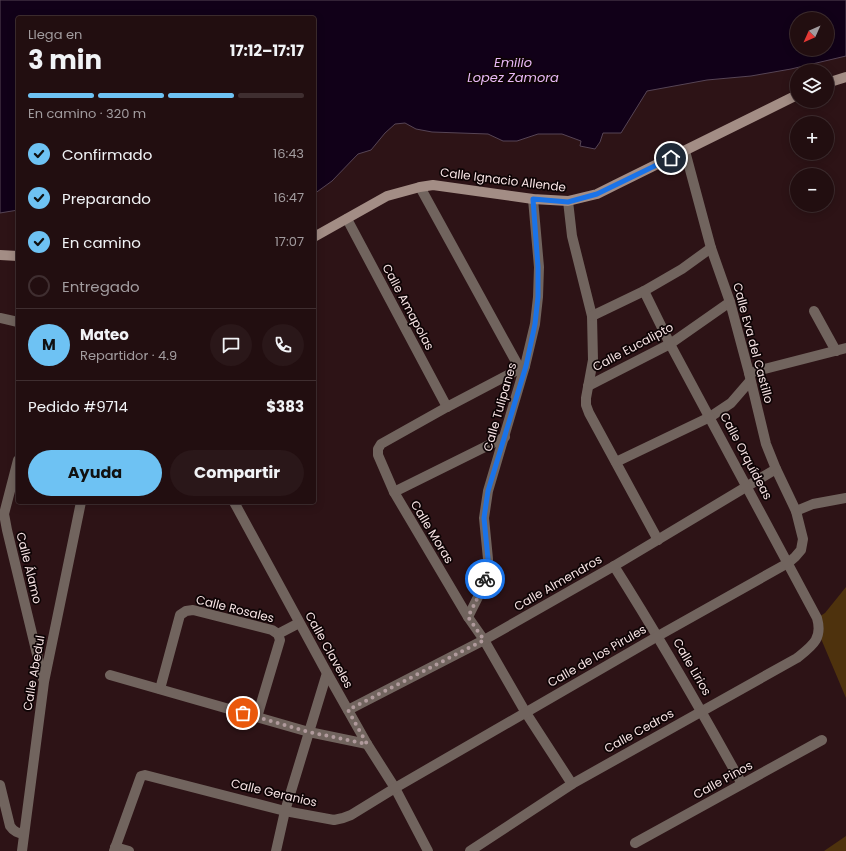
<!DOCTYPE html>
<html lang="es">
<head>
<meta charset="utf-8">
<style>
  :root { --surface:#220e10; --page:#2a1719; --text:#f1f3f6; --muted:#a29c9f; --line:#3f2e30; --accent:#6ec2f3 }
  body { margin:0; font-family:Poppins,sans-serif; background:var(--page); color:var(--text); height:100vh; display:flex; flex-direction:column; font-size:15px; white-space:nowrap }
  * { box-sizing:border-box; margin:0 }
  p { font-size:13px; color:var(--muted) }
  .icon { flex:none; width:22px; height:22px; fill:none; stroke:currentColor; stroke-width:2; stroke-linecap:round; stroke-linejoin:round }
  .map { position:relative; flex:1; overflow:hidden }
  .panel { position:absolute; left:16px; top:16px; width:300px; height:488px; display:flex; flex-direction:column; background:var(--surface); border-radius:4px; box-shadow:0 2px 10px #0003,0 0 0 1px var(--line) }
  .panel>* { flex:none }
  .needle { width:26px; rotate:225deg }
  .tools { position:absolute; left:790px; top:12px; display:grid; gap:8px }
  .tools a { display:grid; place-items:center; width:44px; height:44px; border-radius:50%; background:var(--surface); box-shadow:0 2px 10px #0003,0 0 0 1px var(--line); font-size:20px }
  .pin { position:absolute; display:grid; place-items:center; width:34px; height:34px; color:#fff; margin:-17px; border:2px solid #fff; border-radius:50%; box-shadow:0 1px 4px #0007 }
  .courier { position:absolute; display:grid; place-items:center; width:40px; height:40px; margin:-20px; border:3px solid #1a73e8; border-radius:50%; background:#fff; color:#222; box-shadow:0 1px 5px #0007 }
  .head em { font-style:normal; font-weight:700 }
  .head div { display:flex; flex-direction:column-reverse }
  .head { display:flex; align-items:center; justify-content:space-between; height:68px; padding:0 12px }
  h1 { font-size:26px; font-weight:700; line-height:30px }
  .bar { display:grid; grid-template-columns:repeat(4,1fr); gap:6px 4px; align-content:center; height:48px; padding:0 12px }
  .bar i { height:5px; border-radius:3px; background:var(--line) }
  .bar .on { background:var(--accent) }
  .bar p { grid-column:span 4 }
  .line { display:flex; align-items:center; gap:10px; padding:0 12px; border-top:1px solid var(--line) }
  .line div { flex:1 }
  .round { display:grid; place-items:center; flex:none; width:42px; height:42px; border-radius:21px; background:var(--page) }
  ol { padding:0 12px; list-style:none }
  li { display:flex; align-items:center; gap:12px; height:44px }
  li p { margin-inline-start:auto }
  li .icon { padding:4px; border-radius:50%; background:var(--accent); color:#111; stroke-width:4 }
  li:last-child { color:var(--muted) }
  li i { width:22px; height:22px; border:2px solid var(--line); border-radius:50% }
  .cta { display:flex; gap:8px; margin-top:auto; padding:8px 12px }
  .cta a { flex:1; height:46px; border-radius:24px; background:var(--accent); color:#111; font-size:16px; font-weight:700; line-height:46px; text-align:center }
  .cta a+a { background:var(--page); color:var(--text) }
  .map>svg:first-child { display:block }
  .green { fill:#4e320d }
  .water { fill:#110018; stroke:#564455; fill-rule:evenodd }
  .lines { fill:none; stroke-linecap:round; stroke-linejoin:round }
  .street { stroke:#71645e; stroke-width:10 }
  .secondary { stroke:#a38d85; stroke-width:10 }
  .done { stroke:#b09a9c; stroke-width:4; stroke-dasharray:0 7.2 }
  .route { stroke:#1a73e8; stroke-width:5 }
  .labels { text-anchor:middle; stroke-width:3.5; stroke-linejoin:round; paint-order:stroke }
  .street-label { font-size:12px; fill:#f7e3e4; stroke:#0e0405 }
  .water-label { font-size:13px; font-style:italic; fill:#e9b9f7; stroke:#0e0405 }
</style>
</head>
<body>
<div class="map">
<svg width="846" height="851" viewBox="0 0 846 851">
  <rect width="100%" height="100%" fill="#2d1316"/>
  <g class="green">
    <path d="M846 587V698L819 634 817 618 825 613Z"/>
    <path d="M846 836V851H824Z"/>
  </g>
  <path class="water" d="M0 0H846V56L791 69 751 76 707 80 647 91 621 133H603L600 142 595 149 580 146 581 141 562 134H538L517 141H503L488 134 432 132 416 129 405 123 395 124 385 133 371 150 358 154 332 181 314 194V18H18V210L0 213ZM797 19H827V49H797Z"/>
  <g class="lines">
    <g class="street">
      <path d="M420 187 520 369"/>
      <path d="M568 201 572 236 592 316 593 360 586 398V405L589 413 658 540"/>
      <path d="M347 219 447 407"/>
      <path d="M814 311 836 351"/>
      <path d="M592 316 644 291 682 269 711 248"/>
      <path d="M0 318 18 322"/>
      <path d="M525 366 447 407 381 444 378 449V455L394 492 468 617 484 640 526 713 572 784"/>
      <path d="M749 373 846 348"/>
      <path d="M588 386 670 344 730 302"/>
      <path d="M18 460 4 514 7 530 43 679"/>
      <path d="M616 462 710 417 731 403 750 381"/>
      <path d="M394 492 505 437"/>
      <path d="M234 502 327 673 367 744 395 788 428 851"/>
      <path d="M796 511 813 504 846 498"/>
      <path d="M614 566C659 637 701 710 742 784"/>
      <path d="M468 617 483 587 487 572 488 559 484 518 488 491 525 366 535 324 538 297 539 267 533 199"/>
      <path d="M278 634 299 623"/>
      <path d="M110 675 309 732 367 744"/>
      <path d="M160 689 180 615 186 611 193 610 272 630 278 634"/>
      <path d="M348 710 484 640 614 566 776 469"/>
      <path d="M257 717 280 640 278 634"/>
      <path d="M0 785 10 826C14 832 18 833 24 834"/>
      <path d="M635 843 822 740"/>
      <path d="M115 847 129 851"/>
      <path d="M22 851 44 682 81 502"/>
      <path d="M114 851 141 776 145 775 285 811 334 820 343 818 351 815 395 788 658 636 788 563 795 557 801 550 803 539 796 511 776 469 766 444 749 373 730 302 711 248 685 151"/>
      <path d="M276 851 285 811 327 673"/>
      <path d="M470 851 572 784 797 658C812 646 823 639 817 618L670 344 644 291"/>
    </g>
    <g class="secondary">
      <path d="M827 83 846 77"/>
      <path d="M314 237 387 196 420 187 433 185 533 199 568 201 597 194 615 185 797 95"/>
      <path d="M0 255 18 256"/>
    </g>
  </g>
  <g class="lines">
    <path class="done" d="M243 713 309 732 367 744 348 710 484 640 468 617 483 587 485 579"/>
    <path class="route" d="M485 579 488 559 484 518 488 491 526 366 535 324 538 297V267L533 199 568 202 597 194 671 158"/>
  </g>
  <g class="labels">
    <g class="street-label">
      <text transform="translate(503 180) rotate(7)" y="4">Calle Ignacio Allende</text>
      <text transform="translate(408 307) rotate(62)" y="4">Calle Amapolas</text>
      <text transform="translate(753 343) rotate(75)" y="4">Calle Eva del Castillo</text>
      <text transform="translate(633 347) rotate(-28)" y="4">Calle Eucalipto</text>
      <text transform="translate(500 407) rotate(-74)" y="4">Calle Tulipanes</text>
      <text transform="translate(746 456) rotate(62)" y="4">Calle Orquídeas</text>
      <text transform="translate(432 532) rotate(59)" y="4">Calle Moras</text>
      <text transform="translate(29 568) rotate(76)" y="4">Calle Álamo</text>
      <text transform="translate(558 583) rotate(-30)" y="4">Calle Almendros</text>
      <text transform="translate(235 609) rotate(14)" y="4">Calle Rosales</text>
      <text transform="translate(329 650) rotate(61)" y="4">Calle Claveles</text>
      <text transform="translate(597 656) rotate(-30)" y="4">Calle de los Pirules</text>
      <text transform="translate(692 667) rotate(60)" y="4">Calle Lirios</text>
      <text transform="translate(34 673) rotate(-80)" y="4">Calle Abedul</text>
      <text transform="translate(639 731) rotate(-29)" y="4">Calle Cedros</text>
      <text transform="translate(723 780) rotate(-29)" y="4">Calle Pinos</text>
      <text transform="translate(274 793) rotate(13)" y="4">Calle Geranios</text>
    </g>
    <g class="water-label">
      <text x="513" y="67">Emilio<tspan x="513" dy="15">Lopez Zamora</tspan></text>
    </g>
  </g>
</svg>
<div class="tools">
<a><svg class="needle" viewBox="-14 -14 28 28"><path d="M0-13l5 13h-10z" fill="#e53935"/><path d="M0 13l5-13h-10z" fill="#a29c9f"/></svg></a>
<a><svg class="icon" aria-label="layers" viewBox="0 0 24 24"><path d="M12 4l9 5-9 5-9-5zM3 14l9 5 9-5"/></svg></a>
<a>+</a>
<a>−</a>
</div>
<div class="pin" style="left:243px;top:713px;background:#ea580c"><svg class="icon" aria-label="bag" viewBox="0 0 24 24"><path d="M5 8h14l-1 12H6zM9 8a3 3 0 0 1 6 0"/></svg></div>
<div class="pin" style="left:671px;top:158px;background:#1f2937"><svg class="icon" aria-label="home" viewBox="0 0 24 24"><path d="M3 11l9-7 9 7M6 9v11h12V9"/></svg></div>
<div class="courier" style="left:485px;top:579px"><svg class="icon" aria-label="bike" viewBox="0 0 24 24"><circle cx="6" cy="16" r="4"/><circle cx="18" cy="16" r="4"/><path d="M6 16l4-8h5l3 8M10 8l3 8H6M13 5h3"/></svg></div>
<section class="panel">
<div class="head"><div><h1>3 min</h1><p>Llega en</p></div><em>17:12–17:17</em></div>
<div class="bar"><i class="on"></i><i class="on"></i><i class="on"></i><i></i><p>En camino · 320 m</p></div>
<ol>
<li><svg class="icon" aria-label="check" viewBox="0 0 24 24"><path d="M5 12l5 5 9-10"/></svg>Confirmado<p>16:43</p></li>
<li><svg class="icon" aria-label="check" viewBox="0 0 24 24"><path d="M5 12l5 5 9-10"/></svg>Preparando<p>16:47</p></li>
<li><svg class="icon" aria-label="check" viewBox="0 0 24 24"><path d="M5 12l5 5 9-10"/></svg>En camino<p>17:07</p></li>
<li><i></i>Entregado</li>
</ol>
<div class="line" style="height:72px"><b class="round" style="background:var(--accent);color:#111">M</b><div><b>Mateo</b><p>Repartidor · 4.9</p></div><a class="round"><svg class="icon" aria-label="chat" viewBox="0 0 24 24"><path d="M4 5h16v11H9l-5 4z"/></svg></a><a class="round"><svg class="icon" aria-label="phone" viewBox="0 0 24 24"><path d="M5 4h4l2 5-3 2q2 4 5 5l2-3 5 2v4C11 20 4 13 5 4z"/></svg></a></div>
<div class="line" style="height:52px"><div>Pedido #9714</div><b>$383</b></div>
<div class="cta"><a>Ayuda</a><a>Compartir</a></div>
</section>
</div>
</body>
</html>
